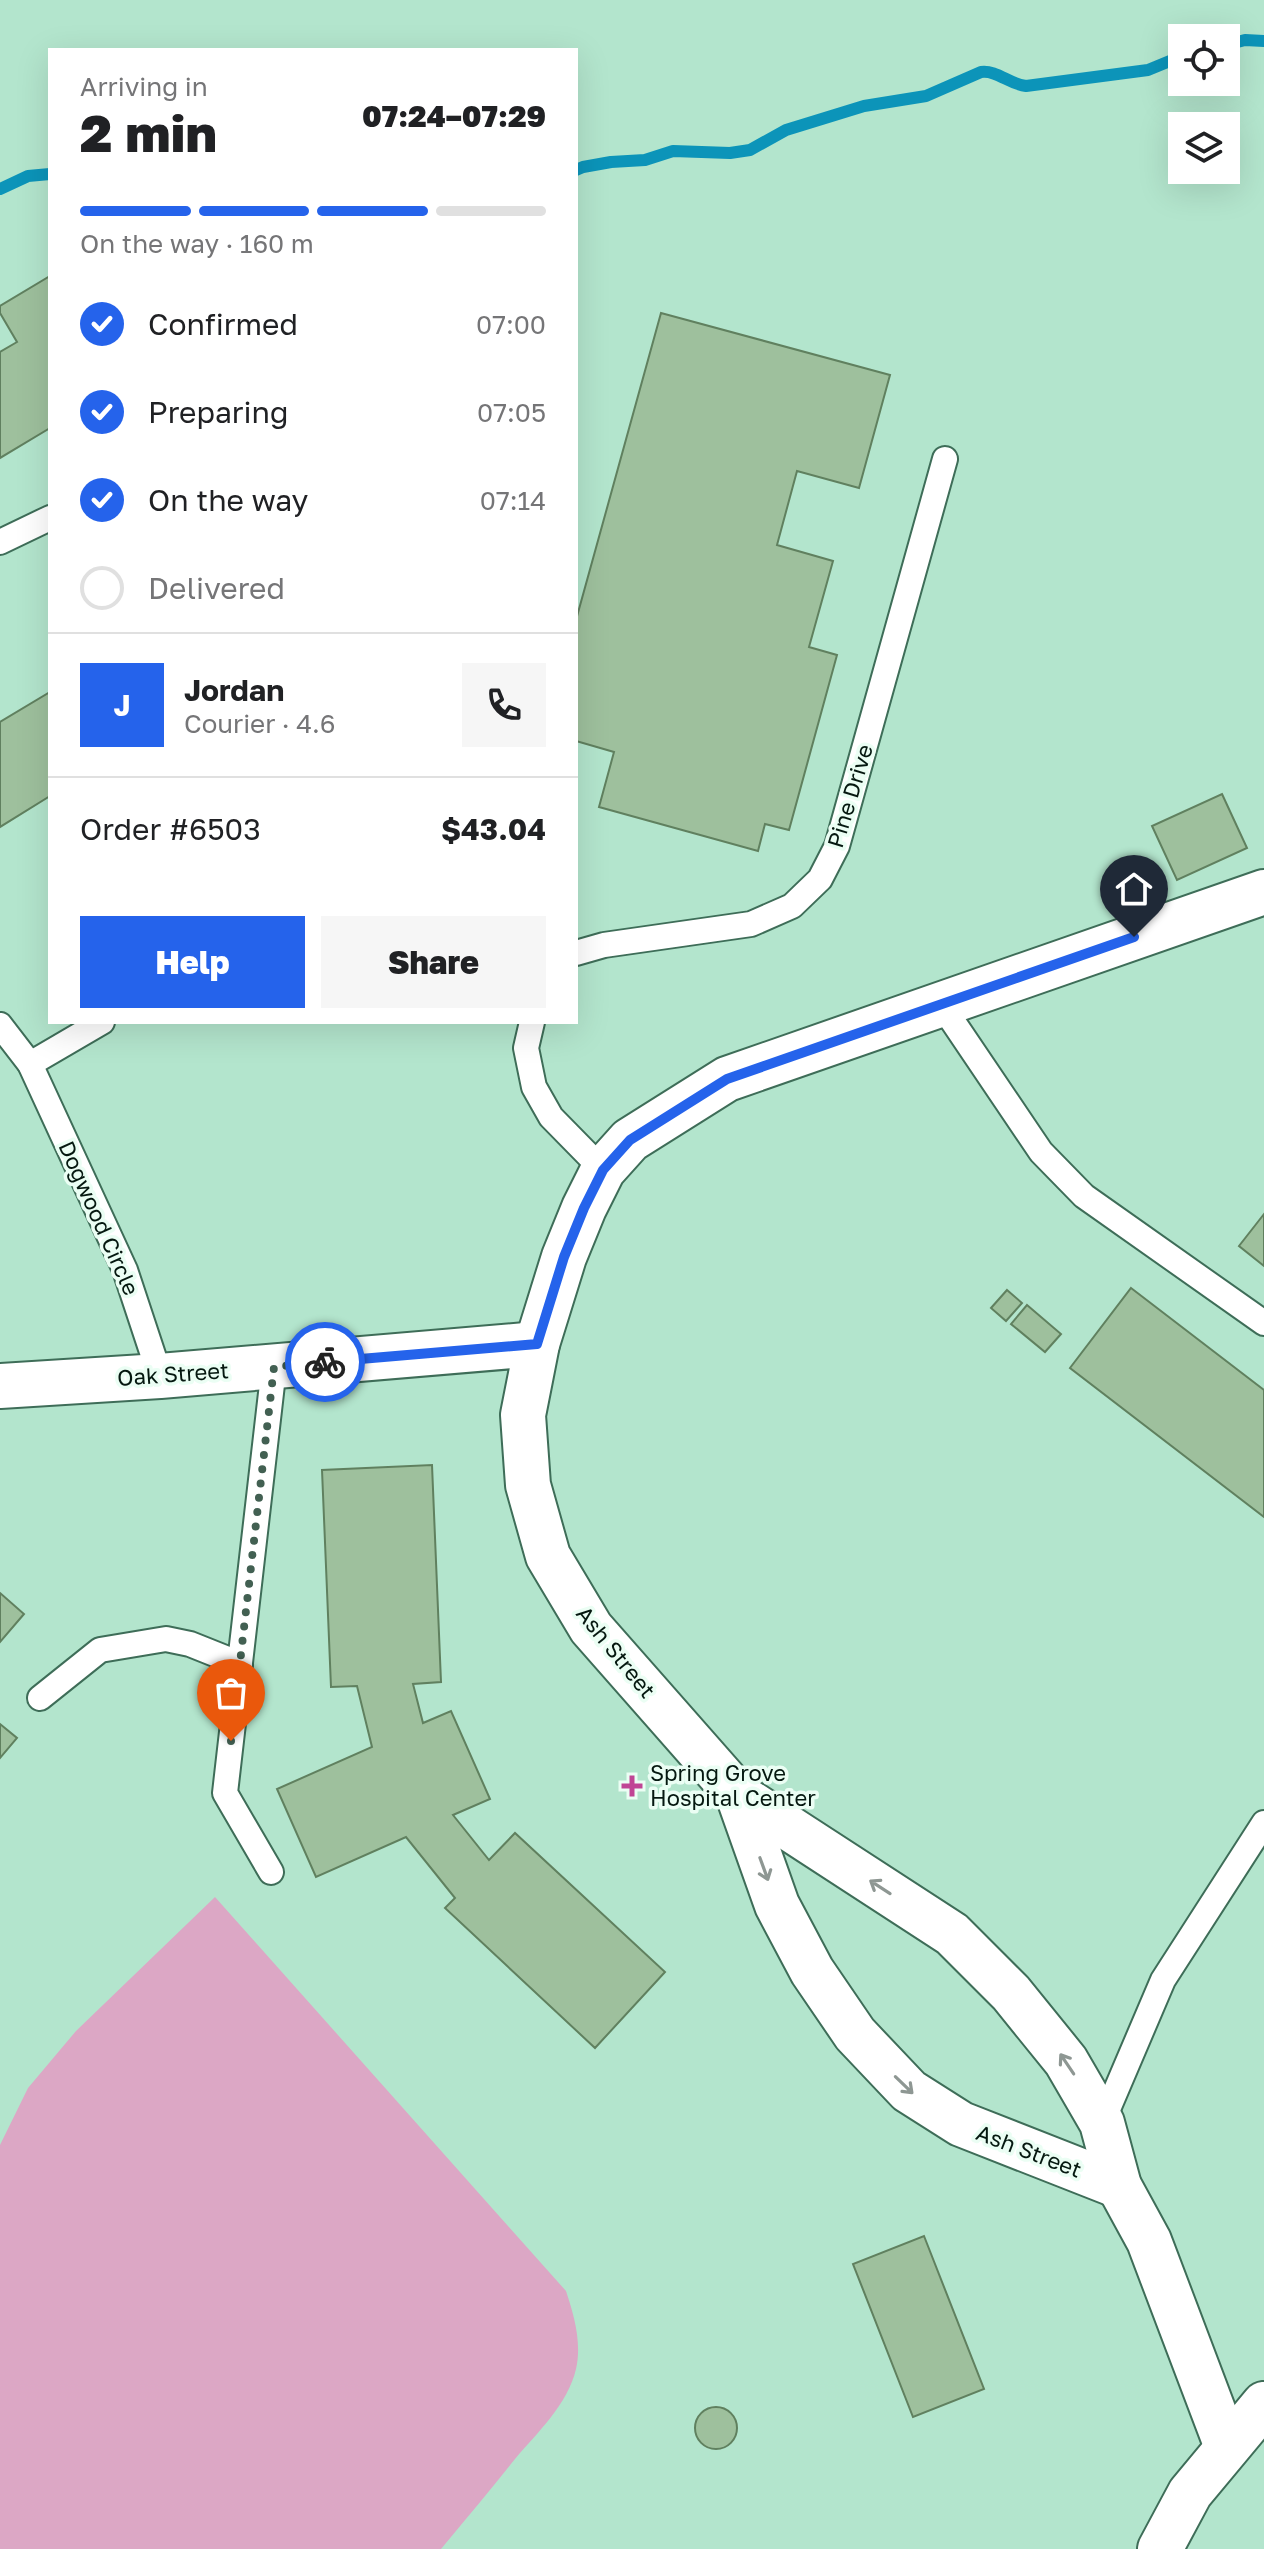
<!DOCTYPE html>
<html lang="en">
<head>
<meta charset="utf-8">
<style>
  :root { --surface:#fff; --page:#f6f6f6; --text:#202124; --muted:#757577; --line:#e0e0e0; --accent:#2563eb }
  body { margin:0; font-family:"Golos Text",sans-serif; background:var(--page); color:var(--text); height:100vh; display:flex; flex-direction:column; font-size:30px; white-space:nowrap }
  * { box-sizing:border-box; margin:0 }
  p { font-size:26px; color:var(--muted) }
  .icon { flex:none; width:44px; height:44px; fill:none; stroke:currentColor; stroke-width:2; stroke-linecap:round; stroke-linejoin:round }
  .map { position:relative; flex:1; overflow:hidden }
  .sheet { position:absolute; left:48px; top:48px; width:530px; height:976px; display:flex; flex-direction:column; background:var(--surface); border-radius:0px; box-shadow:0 8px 32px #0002 }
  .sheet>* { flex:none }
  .fabs { position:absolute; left:1168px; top:24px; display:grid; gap:16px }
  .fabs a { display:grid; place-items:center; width:72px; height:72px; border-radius:0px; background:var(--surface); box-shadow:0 8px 32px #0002; font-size:40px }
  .pin { position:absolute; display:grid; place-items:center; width:68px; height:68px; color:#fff; margin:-82px -34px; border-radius:50% 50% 50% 0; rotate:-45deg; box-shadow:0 0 8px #0007 }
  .pin .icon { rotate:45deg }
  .courier { position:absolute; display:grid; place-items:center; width:80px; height:80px; margin:-40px; border:6px solid #2563eb; border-radius:50%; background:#fff; color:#222; box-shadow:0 2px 10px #0007 }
  .headline em { font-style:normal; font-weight:800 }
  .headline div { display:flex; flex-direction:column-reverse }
  .headline { display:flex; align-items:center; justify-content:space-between; height:136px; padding:0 32px }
  h1 { font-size:52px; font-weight:800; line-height:60px }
  .bar { display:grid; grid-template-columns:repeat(4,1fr); gap:12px 8px; align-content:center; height:96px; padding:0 32px }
  .bar i { height:10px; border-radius:6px; background:var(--line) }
  .bar .active { background:var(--accent) }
  .bar p { grid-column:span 4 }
  .line { display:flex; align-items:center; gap:20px; padding:0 32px; border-top:2px solid var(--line) }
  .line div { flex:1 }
  .round { display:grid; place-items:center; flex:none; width:84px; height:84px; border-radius:0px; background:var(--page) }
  ol { padding:0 32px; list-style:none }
  li { display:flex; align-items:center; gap:24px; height:88px }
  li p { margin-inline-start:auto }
  li .icon { padding:8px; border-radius:50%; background:var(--accent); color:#fff; stroke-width:4 }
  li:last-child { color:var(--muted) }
  li i { width:44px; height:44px; border:4px solid var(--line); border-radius:50% }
  .action { display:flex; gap:16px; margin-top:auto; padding:16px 32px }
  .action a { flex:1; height:92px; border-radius:0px; background:var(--accent); color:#fff; font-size:32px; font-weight:800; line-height:92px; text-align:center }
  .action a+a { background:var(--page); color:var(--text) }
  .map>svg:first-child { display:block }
  .park { fill:#dca7c5 }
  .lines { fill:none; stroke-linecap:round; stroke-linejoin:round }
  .stream { stroke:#0c94b9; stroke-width:12 }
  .building { fill:#9ec09d; stroke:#60805f; stroke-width:2 }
  .lane-casing { stroke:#3e6d58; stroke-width:28 }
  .street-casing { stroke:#3e6d58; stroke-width:48 }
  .lane { stroke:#fff; stroke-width:24 }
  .street { stroke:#fff; stroke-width:44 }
  .oneway { stroke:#8e9793 }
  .done { stroke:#426052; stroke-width:8; stroke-dasharray:0 14.4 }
  .route { stroke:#2563eb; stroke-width:10 }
  .poi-dot { fill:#c04595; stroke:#ebfef4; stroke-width:3 }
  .labels { text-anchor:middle; stroke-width:7; stroke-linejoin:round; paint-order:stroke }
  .street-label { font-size:22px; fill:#051810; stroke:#ebfef4 }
  .poi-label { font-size:22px; fill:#051810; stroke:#ebfef4; text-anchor:start }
</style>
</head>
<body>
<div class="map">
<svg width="1264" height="2549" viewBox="0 0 1264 2549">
  <rect width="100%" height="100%" fill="#b3e5cd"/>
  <path class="park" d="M215 1897 566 2291C574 2315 582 2343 576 2369 568 2404 537 2433 515 2459 491 2489 466 2519 441 2549H0V2145L28 2088 76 2031Z"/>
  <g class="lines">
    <g class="stream">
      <path d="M1226 45 1245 40 1264 41"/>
      <path d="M576 170 583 167 611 162 645 160 673 151 730 153 750 150 786 130 864 106 926 96 981 72C997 70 1009 84 1026 86L1148 70 1182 56"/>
      <path d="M0 189 28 176 50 174"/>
    </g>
  </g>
  <g class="building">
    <path d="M50 276V428L0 458V352L17 342 0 313V306Z"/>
    <path d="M661 313 890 375 859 488 797 471 777 545 833 561 809 647 837 655 789 830 765 824 758 851 599 807 614 752 576 741V620Z"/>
    <path d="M50 692V796L0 827V722Z"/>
    <path d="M1222 794 1247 848 1177 880 1152 826Z"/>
    <path d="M1264 1214V1266L1239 1246Z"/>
    <path d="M1131 1288 1264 1390V1517L1070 1368Z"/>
    <path d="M1007 1290 1022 1303 1006 1321 991 1308Z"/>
    <path d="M1027 1305 1061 1334 1045 1352 1011 1324Z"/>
    <path d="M432 1465 441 1682 413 1684 423 1723 451 1711 490 1799 453 1815 489 1860 515 1833 665 1972 595 2048 445 1908 455 1898 406 1837 316 1877 277 1789 372 1747 357 1686 331 1687 322 1470Z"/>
    <path d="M0 1593 24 1614 0 1642Z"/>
    <path d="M0 1724 17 1738 0 1758Z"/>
    <path d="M924 2236 984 2389 913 2417 853 2264Z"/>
    <circle cx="716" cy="2428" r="21"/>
  </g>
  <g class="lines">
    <defs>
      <g id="lane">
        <path d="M0 542 50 518"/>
        <path d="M576 953 604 945 751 924 792 906 820 879 837 846 945 459"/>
        <path d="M941 1004 1041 1152 1084 1196 1264 1323"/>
        <path d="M532 1022 526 1048 534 1087 551 1117 603 1170"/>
        <path d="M0 1025 30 1064 125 1270 160 1376"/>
        <path d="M30 1064 102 1022"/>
        <path d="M40 1698 100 1650 166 1639 190 1644 240 1664"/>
        <path d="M271 1872 225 1793 274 1367"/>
        <path d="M1102 2123 1163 1980 1264 1823"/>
      </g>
      <g id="street">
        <path d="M0 1386 160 1376 537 1344"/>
        <path d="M738 1795 777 1905 812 1971 855 2034 909 2091 961 2124 1119 2186"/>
        <path d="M1227 2447 1149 2241 1119 2186 1102 2123 1066 2061 1011 1993 952 1934 738 1795 591 1628 548 1556 528 1485 523 1415 537 1344 564 1257 584 1208 603 1170 630 1140 727 1079 1264 892"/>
        <path d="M1160 2549 1190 2493 1264 2404"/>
      </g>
    </defs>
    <use href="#lane" class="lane-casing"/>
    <use href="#street" class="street-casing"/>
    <use href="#lane" class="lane"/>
    <use href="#street" class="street"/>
  </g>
  <defs><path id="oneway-shaft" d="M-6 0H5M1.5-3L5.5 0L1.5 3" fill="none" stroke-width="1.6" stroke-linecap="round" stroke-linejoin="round" transform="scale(2)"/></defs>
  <g class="oneway">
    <use href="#oneway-shaft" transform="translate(764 1869) rotate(70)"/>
    <use href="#oneway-shaft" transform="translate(880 1887) rotate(-147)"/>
    <use href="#oneway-shaft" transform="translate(1067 2064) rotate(-124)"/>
    <use href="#oneway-shaft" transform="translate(904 2085) rotate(44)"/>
  </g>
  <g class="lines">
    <path class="done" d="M231 1741 274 1367 325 1362"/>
    <path class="route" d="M325 1362 537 1344 564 1257 584 1208 603 1170 630 1140 727 1079 1134 937"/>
  </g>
  <path class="poi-dot" d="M628 1774h8v8h8v8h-8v8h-8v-8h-8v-8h8z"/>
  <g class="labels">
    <g class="street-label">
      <text transform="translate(850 796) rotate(-73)" y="8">Pine Drive</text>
      <text transform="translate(99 1218) rotate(66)" y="8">Dogwood Circle</text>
      <text transform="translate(173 1374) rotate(-4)" y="8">Oak Street</text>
      <text transform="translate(616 1652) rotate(51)" y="8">Ash Street</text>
      <text transform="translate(1029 2151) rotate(21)" y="8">Ash Street</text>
    </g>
    <g class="poi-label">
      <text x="650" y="1781">Spring Grove<tspan x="650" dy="25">Hospital Center</tspan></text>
    </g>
  </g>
</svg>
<div class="fabs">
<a><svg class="icon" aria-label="locate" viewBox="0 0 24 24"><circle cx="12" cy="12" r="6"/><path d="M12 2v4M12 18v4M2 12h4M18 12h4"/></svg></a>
<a><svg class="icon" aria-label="layers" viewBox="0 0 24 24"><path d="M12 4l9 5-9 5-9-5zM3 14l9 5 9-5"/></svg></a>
</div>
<div class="pin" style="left:231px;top:1741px;background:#ea580c"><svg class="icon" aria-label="bag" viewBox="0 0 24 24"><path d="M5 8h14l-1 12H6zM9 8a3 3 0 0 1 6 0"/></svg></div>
<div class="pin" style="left:1134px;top:937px;background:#1f2937"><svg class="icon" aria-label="home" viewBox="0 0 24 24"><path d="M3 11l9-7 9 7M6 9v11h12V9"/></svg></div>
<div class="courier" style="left:325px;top:1362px"><svg class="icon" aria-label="bike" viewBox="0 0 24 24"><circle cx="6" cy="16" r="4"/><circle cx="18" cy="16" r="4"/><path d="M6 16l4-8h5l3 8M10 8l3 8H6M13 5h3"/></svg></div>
<section class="sheet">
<div class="headline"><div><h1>2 min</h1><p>Arriving in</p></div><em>07:24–07:29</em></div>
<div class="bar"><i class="active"></i><i class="active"></i><i class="active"></i><i></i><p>On the way · 160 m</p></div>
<ol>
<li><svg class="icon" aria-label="check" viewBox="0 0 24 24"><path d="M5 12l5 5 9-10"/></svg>Confirmed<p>07:00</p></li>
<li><svg class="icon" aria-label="check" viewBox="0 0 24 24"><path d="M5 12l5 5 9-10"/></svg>Preparing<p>07:05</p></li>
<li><svg class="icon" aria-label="check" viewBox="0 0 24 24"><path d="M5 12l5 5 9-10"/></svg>On the way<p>07:14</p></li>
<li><i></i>Delivered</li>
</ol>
<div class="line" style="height:144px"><b class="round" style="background:var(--accent);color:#fff">J</b><div><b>Jordan</b><p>Courier · 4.6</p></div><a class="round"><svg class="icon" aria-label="phone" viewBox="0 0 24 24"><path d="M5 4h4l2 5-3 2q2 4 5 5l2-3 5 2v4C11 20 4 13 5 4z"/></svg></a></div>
<div class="line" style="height:104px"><div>Order #6503</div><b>$43.04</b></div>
<div class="action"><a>Help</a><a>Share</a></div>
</section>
</div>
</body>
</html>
